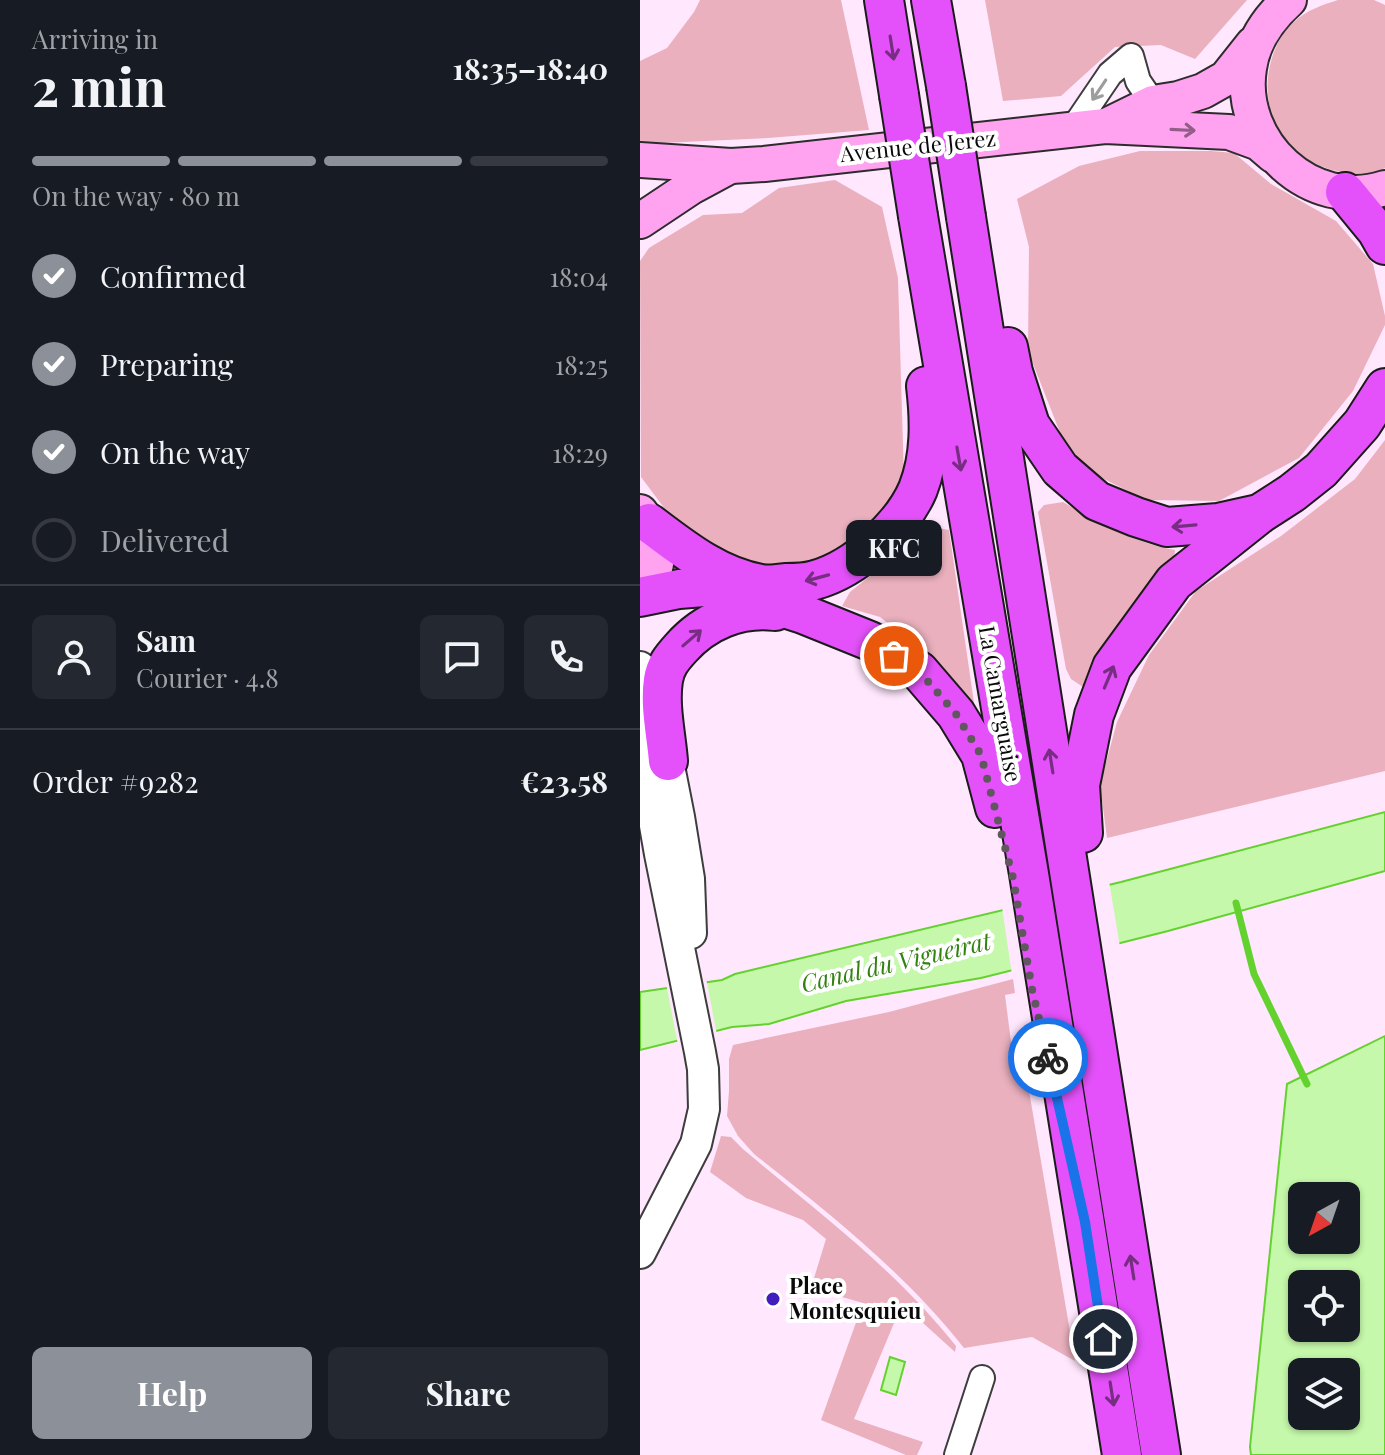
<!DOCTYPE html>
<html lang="en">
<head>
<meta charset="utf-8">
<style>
  :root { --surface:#171b24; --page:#242831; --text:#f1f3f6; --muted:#9ea1a6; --line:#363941; --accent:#8c9099 }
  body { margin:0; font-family:"Playfair Display",serif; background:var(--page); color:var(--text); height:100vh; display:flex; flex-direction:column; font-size:30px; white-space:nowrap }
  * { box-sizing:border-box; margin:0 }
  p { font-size:26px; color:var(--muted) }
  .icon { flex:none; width:44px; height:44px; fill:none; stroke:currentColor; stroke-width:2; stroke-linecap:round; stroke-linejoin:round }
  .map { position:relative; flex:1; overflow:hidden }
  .side { display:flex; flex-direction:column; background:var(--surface); width:640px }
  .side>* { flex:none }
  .needle { width:52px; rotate:220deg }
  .fabs { position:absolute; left:648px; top:1182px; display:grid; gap:16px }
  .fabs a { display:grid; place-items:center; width:72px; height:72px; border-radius:12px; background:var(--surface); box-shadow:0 2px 6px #0004; font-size:40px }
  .pin { position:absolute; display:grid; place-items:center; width:68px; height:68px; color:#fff; margin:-34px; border:4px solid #fff; border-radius:50%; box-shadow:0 2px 8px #0007 }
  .courier { position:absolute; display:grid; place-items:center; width:80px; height:80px; margin:-40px; border:6px solid #1a73e8; border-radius:50%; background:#fff; color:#222; box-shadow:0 2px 10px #0007 }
  .bubble { position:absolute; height:56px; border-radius:12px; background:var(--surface); box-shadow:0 2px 6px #0004; font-size:26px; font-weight:700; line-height:56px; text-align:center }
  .overview em { font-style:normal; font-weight:700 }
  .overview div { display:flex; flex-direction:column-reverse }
  .overview { display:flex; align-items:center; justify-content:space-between; height:136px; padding:0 32px }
  h1 { font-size:52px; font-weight:700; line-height:60px }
  .bar { display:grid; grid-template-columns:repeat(4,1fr); gap:12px 8px; align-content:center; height:96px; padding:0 32px }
  .bar i { height:10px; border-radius:6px; background:var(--line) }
  .bar .selected { background:var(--accent) }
  .bar p { grid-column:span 4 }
  .line { display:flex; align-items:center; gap:20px; padding:0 32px; border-top:2px solid var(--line) }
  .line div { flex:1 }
  .round { display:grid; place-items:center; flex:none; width:84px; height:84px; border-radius:12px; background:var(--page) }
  ol { padding:0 32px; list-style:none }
  li { display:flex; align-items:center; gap:24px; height:88px }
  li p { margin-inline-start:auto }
  li .icon { padding:8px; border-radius:50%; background:var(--accent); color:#fff; stroke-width:4 }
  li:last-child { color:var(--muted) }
  li i { width:44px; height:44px; border:4px solid var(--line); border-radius:50% }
  .action { display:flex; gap:16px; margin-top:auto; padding:16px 32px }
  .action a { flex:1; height:92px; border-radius:12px; background:var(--accent); color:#fff; font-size:32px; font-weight:700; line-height:92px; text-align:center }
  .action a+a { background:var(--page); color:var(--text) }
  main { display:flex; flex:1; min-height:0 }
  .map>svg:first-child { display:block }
  .green { fill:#eab0be }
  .water { fill:#c5f8aa; stroke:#64d22e; stroke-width:2; fill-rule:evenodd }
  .pier { fill:#ffe7fd }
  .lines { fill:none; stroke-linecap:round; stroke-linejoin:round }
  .stream { stroke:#64d22e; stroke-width:7 }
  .minor-casing { stroke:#3d3d3d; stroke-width:28 }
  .tertiary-casing { stroke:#3d3d3d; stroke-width:34 }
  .secondary-casing { stroke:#2c2c2c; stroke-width:38 }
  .trunk-casing { stroke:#1b1b1b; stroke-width:42 }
  .minor { stroke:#fff; stroke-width:24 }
  .tertiary { stroke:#fff; stroke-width:30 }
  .secondary { stroke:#ffa2f0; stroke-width:34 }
  .trunk { stroke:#e451fa; stroke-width:38 }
  .trunk-bridge-casing { stroke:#1b1b1b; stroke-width:42; stroke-linecap:butt }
  .trunk-bridge { stroke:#e451fa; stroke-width:38 }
  .oneway { stroke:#772e82 }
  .oneway2 { stroke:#9d9d9d }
  .oneway3 { stroke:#915e88 }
  .done { stroke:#60575f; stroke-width:8; stroke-dasharray:0 14.4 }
  .route { stroke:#1a73e8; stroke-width:10 }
  .poi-dot { fill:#431ebe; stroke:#fff; stroke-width:3 }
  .labels { text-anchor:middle; stroke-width:8; stroke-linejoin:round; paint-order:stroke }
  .street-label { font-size:22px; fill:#0a0a0a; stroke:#fff }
  .poi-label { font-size:22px; font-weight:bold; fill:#0a0a0a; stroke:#fff; text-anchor:start }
  .water-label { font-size:24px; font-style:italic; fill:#328211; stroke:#fff }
</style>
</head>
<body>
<main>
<section class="side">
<div class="overview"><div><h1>2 min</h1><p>Arriving in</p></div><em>18:35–18:40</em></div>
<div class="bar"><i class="selected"></i><i class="selected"></i><i class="selected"></i><i></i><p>On the way · 80 m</p></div>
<ol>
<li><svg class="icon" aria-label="check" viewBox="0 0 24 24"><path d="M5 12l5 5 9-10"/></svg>Confirmed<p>18:04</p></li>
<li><svg class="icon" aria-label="check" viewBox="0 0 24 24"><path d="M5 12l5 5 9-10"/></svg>Preparing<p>18:25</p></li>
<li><svg class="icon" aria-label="check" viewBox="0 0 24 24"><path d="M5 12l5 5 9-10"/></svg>On the way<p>18:29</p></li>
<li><i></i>Delivered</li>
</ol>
<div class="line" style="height:144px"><a class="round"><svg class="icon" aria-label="person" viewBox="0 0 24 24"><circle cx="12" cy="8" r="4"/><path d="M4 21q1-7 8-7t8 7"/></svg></a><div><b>Sam</b><p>Courier · 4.8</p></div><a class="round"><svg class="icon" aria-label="chat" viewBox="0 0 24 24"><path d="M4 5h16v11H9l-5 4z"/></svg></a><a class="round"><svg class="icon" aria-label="phone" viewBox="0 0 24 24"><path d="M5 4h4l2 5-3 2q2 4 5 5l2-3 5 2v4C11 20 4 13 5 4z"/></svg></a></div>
<div class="line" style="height:104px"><div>Order #9282</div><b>€23.58</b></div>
<div class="action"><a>Help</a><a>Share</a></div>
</section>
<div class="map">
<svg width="745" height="1455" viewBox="0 0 745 1455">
  <rect width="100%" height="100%" fill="#ffe7fd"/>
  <g class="green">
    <path d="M60 0H201L229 130 128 138 0 144V61L27 48 54 12Z"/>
    <path d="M345 0H607L555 59 521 45 475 47 421 96 363 101Z"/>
    <path d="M698 0H734L745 5V168C731 175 712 175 697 171 644 159 616 110 632 58 636 45 643 31 654 22 667 10 682 5 698 0Z"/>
    <path d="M500 151H571L594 153 631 184 696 221 733 264 745 316V325L713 391 659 458 579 501 506 500 448 471 421 435 388 351 389 247 377 199 439 166Z"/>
    <path d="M195 180 242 207 258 278 264 479 243 521 197 556 139 568 86 556 34 521 1 477 0 261 9 248 63 215 102 213 139 188Z"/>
    <path d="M745 440V771L467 838 460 785 477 722 509 655 556 591 641 536 715 479Z"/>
    <path d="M423 502C462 525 490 541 535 550L534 560 443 687 431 679 426 669 398 512 404 505Z"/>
    <path d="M285 526 309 530 335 710 297 662 240 617 202 606 210 592 249 561Z"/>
    <path d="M373 979 375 993 365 995 375 1073H386L435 1361 392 1337 324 1348C265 1273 189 1213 114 1154L98 1136 87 1116 89 1091V1059L93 1045 249 1012Z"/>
    <path d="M81 1136 91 1137 104 1150C179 1213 254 1268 316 1346L315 1352 262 1304 214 1419 283 1442 277 1455H266L181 1420 223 1303 171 1288 186 1239 163 1220 106 1198 70 1172Z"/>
  </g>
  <g class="water">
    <path d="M745 812V871L528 931 341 978 206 1001 129 1024 92 1027 0 1050V992L82 980 95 974 481 882Z"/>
    <path d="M745 1036V1455H611L610 1447 647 1084ZM706 1196V1240H662V1196ZM706 1284V1328H662V1284ZM706 1372V1416H662V1372Z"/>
    <path d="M250 1357 265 1362 256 1395 241 1390Z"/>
  </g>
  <g class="pier">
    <path d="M469 881 480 947 372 975 362 907Z"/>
    <path d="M66 978 77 1035 38 1045 26 983Z"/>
  </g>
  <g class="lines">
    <path class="stream" d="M596 903 614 974 667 1084"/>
    <defs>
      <g id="minor">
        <path d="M432 130 470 74 491 56 498 81 513 103"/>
        <path d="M317 1455 342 1378"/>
      </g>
      <g id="tertiary">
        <path d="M0 667 14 724 28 761 39 817 49 879 51 933"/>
        <path d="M0 740 20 854 60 1052 63 1069 64 1109 56 1144 0 1253"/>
      </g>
      <g id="secondary">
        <path d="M649 0C629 18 613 40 609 68 597 143 671 212 745 188"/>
        <path d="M468 125 513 103 538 99 563 91 586 78 613 44"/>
        <path d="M0 160 91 166 124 164 465 126 589 132 619 143 633 155"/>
        <path d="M0 221 51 187 90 166"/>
        <path d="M0 594C24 567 21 539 0 512"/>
      </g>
      <g id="trunk">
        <path d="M244 0 259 95"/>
        <path d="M291 0 306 86"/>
        <path d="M705 192 737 231 745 245"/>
        <path d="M278 216 389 874 482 1455"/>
        <path d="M326 217 521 1455"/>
        <path d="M368 347 373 372 390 425 420 469 457 501 496 517 527 527 578 523 614 515"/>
        <path d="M9 523C42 548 78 577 121 584 128 585 137 584 145 583 155 583 166 583 175 580 215 569 262 527 278 489 291 456 290 420 286 386"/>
        <path d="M0 597 39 589 76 586 163 614 230 641 279 671 316 714 341 755 355 808"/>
        <path d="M28 761C26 735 19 706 23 680 25 666 32 658 41 648 65 621 99 607 135 611"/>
        <path d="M443 833 440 785 454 715 472 667 534 582 621 513 652 493 681 470 722 424 745 388"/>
      </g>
    </defs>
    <use href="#minor" class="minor-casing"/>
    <use href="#tertiary" class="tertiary-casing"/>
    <use href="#secondary" class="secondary-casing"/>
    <use href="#trunk" class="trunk-casing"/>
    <use href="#minor" class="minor"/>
    <use href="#tertiary" class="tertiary"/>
    <use href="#secondary" class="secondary"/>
    <use href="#trunk" class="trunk"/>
    <defs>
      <g id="trunk-bridge">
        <path d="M306 86 326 217"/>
        <path d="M259 95 278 216"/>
      </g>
    </defs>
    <use href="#trunk-bridge" class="trunk-bridge-casing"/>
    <use href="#trunk-bridge" class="trunk-bridge"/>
  </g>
  <defs><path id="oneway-shaft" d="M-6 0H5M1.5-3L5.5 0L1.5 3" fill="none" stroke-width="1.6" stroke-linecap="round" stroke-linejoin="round" transform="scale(2)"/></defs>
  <g class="oneway">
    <use href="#oneway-shaft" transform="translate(252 48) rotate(81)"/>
    <use href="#oneway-shaft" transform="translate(319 459) rotate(80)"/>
    <use href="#oneway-shaft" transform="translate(544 526) rotate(175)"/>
    <use href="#oneway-shaft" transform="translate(177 578) rotate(165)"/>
    <use href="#oneway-shaft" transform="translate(52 638) rotate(-41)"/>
    <use href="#oneway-shaft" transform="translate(469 677) rotate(-67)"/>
    <use href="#oneway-shaft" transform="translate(411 761) rotate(-99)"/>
    <use href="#oneway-shaft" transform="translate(492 1267) rotate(-99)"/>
    <use href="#oneway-shaft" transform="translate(472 1394) rotate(81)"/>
  </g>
  <use class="oneway2" href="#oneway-shaft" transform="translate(459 90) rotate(124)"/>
  <use class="oneway3" href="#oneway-shaft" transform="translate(543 130) rotate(3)"/>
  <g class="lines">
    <path class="done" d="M254 656 279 671 316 714 341 755 373 878 392 989 408 1058"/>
    <path class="route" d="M408 1058 445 1222 463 1339"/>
  </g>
  <circle class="poi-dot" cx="133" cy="1299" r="8"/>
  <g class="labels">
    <g class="street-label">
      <text transform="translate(278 146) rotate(-6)" y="8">Avenue de Jerez</text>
      <text transform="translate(360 704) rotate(80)" y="8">La Camarguaise</text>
    </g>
    <g class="poi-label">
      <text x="149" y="1294">Place<tspan x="149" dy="25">Montesquieu</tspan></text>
    </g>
    <g class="water-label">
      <text transform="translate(256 963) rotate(-13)" y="8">Canal du Vigueirat</text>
    </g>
  </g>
</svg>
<div class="fabs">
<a><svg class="needle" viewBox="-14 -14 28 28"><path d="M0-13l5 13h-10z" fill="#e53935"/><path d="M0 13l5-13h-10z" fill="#9ea1a6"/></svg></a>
<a><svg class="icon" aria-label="locate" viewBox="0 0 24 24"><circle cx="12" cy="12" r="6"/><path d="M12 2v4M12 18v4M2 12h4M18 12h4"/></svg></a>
<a><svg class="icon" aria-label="layers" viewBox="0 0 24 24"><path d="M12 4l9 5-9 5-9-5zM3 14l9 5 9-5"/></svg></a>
</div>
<div class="pin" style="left:254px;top:656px;background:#ea580c"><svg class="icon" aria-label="bag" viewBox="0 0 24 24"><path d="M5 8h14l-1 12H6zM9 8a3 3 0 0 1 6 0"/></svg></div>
<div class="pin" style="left:463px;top:1339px;background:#1f2937"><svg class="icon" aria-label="home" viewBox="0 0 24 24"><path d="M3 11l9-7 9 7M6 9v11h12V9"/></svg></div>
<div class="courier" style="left:408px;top:1058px"><svg class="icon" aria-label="bike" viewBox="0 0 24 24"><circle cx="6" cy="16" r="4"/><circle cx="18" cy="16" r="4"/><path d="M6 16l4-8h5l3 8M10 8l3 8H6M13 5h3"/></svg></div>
<div class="bubble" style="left:206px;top:520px;width:96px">KFC</div>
</div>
</main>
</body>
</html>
